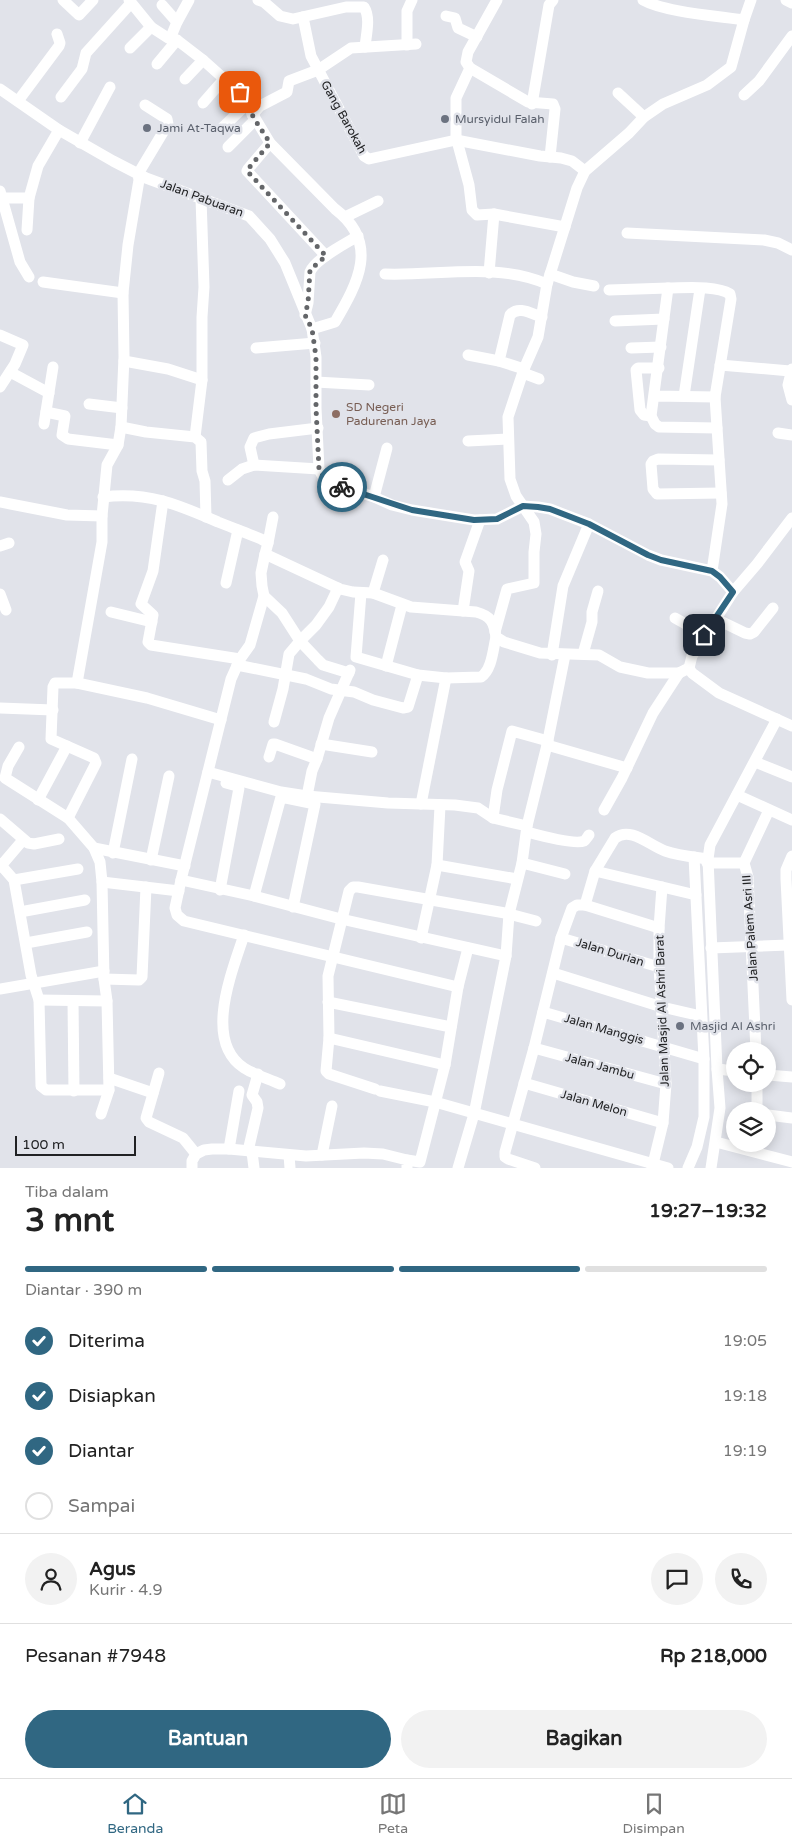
<!DOCTYPE html>
<html lang="id">
<head>
<meta charset="utf-8">
<style>
  :root { --surface:#fff; --page:#f2f2f2; --text:#222; --muted:#767676; --line:#e0e0e0; --accent:#306782 }
  body { margin:0; font-family:"Varela Round",sans-serif; background:var(--page); color:var(--text); height:100vh; display:flex; flex-direction:column; font-size:19px; white-space:nowrap }
  * { box-sizing:border-box; margin:0 }
  p { font-size:16px; color:var(--muted) }
  .icon { flex:none; width:28px; height:28px; fill:none; stroke:currentColor; stroke-width:2; stroke-linecap:round; stroke-linejoin:round }
  .map { position:relative; height:1168px; overflow:hidden }
  .drawer { display:flex; flex-direction:column; background:var(--surface); flex:1 }
  .drawer>* { flex:none }
  .buttons { position:absolute; left:726px; top:1042px; display:grid; gap:10px }
  .buttons a { display:grid; place-items:center; width:50px; height:50px; border-radius:50%; background:var(--surface); box-shadow:0 2px 12px #0003; font-size:25px }
  .scale { position:absolute; left:15px; bottom:12px; width:121px; box-sizing:border-box; padding-left:5px; border:2px solid #212224; border-top:0; font-size:14px; line-height:18px; white-space:nowrap; color:#212224; -webkit-text-stroke:4px #e1e3ea; paint-order:stroke }
  .pin { position:absolute; display:grid; place-items:center; width:42px; height:42px; color:#fff; margin:-21px; border-radius:10px; box-shadow:0 2px 8px #0006 }
  .courier { position:absolute; display:grid; place-items:center; width:50px; height:50px; margin:-25px; border:4px solid #306782; border-radius:50%; background:#fff; color:#222; box-shadow:0 1px 6px #0007 }
  .head em { font-style:normal; font-weight:800 }
  .head div { display:flex; flex-direction:column-reverse }
  .head { display:flex; align-items:center; justify-content:space-between; height:85px; padding:0 25px }
  h1 { font-size:32px; font-weight:800; line-height:38px }
  .bar { display:grid; grid-template-columns:repeat(4,1fr); gap:8px 5px; align-content:center; height:60px; padding:0 25px }
  .bar i { height:6px; border-radius:4px; background:var(--line) }
  .bar .on { background:var(--accent) }
  .bar p { grid-column:span 4 }
  .line { display:flex; align-items:center; gap:12px; padding:0 25px; border-top:1px solid var(--line) }
  .line div { flex:1 }
  .round { display:grid; place-items:center; flex:none; width:52px; height:52px; border-radius:26px; background:var(--page) }
  ol { padding:0 25px; list-style:none }
  li { display:flex; align-items:center; gap:15px; height:55px }
  li p { margin-inline-start:auto }
  li .icon { padding:5px; border-radius:50%; background:var(--accent); color:#fff; stroke-width:4 }
  li:last-child { color:var(--muted) }
  li i { width:28px; height:28px; border:2px solid var(--line); border-radius:50% }
  .cta { display:flex; gap:10px; margin-top:auto; padding:10px 25px }
  .cta a { flex:1; height:58px; border-radius:30px; background:var(--accent); color:#fff; font-size:20px; font-weight:800; line-height:58px; text-align:center }
  .cta a+a { background:var(--page); color:var(--text) }
  .tabs { display:flex; justify-content:space-around; align-items:center; height:70px; border-top:1px solid var(--line); background:var(--surface); font-size:14px; color:var(--muted) }
  .tabs a { display:grid; justify-items:center; gap:2px }
  .tabs .on { color:var(--accent) }
  .map>svg:first-child { display:block }
  .lines { fill:none; stroke-linecap:round; stroke-linejoin:round }
  .minor { stroke:#fff; stroke-width:11 }
  .done { stroke:#646669; stroke-width:5; stroke-dasharray:0 9 }
  .route { stroke:#306782; stroke-width:6 }
  .worship-dot { fill:#6b7280; stroke:#e1e3ea; stroke-width:2 }
  .education-dot { fill:#8d6e63; stroke:#e1e3ea; stroke-width:2 }
  .labels { text-anchor:middle; stroke-width:5; stroke-linejoin:round; paint-order:stroke }
  .street-label { font-size:12px; fill:#212224; stroke:#e1e3ea }
  .worship-label { font-size:12px; fill:#5b616d; stroke:#e1e3ea; text-anchor:start }
  .education-label { font-size:12px; fill:#785e54; stroke:#e1e3ea; text-anchor:start }
</style>
</head>
<body>
<div class="map">
<svg width="792" height="1168" viewBox="0 0 792 1168">
  <rect width="100%" height="100%" fill="#e1e3ea"/>
  <g class="lines">
    <g class="minor">
      <path d="M63 0 79 15 93 0"/>
      <path d="M129 0 151 27 168 38 177 40 203 60 240 93 270 143 335 209C380 243 358 283 335 322L312 329"/>
      <path d="M258 0 264 2 280 16 293 19 346 7H364C371 18 366 35 365 47"/>
      <path d="M497 0 468 52 466 62 470 68 528 102 553 104 555 109 550 157"/>
      <path d="M643 0C664 12 718 16 744 20L751 0"/>
      <path d="M786 0 792 3"/>
      <path d="M162 5 177 22"/>
      <path d="M446 16 455 18 458 28 477 37"/>
      <path d="M303 17 311 56 364 156 369 159 456 140 540 156 561 158 572 161 585 171"/>
      <path d="M170 39 177 22 189 0"/>
      <path d="M407 45V11L412 0"/>
      <path d="M130 48 151 27"/>
      <path d="M157 64 177 40"/>
      <path d="M470 68 456 98V137L469 185 472 210 477 215 494 214 565 227"/>
      <path d="M185 79 203 60"/>
      <path d="M0 89 59 130 113 161 146 178 249 216 270 239 285 263 312 329 316 357V408L319 469 325 481 374 497 392 505 412 510 474 520 497 519 523 506 538 507 550 509 589 524 648 555 661 560 712 571 720 577 733 592 692 656 689 668 692 673 719 693 792 726"/>
      <path d="M618 93 644 117"/>
      <path d="M744 95 759 81 792 36"/>
      <path d="M61 97 82 69 86 53 131 3"/>
      <path d="M18 101 59 46 60 43 57 34"/>
      <path d="M203 103 224 79"/>
      <path d="M532 104 549 5 553 0"/>
      <path d="M252 115 260 106 287 92 289 81 318 70 351 48 416 44"/>
      <path d="M222 128 247 104"/>
      <path d="M80 143 110 87"/>
      <path d="M270 143 248 169 247 171 326 256"/>
      <path d="M228 147 255 120"/>
      <path d="M0 191 20 262 29 277"/>
      <path d="M3 198H29L27 230"/>
      <path d="M29 198 38 166 59 130"/>
      <path d="M345 217 378 201"/>
      <path d="M627 233 764 240 778 243 792 250"/>
      <path d="M489 273 494 214"/>
      <path d="M385 274C438 276 497 262 547 284"/>
      <path d="M550 274 573 282 594 286"/>
      <path d="M43 282 123 293"/>
      <path d="M609 290 668 288"/>
      <path d="M305 315 308 303 310 272C315 259 345 244 358 236"/>
      <path d="M615 321 664 319"/>
      <path d="M0 335 23 345 15 364 0 387"/>
      <path d="M256 348 315 343"/>
      <path d="M631 348 661 347"/>
      <path d="M468 355 499 361"/>
      <path d="M124 361 168 369 202 380"/>
      <path d="M720 365 790 371"/>
      <path d="M524 369 499 361 510 315C518 305 532 314 542 317"/>
      <path d="M792 369 788 385 792 400"/>
      <path d="M10 372 49 393"/>
      <path d="M523 373 539 379"/>
      <path d="M316 382 369 385"/>
      <path d="M655 396 715 397 731 299 730 294C716 285 684 288 668 288L651 416 655 424 659 427 717 428"/>
      <path d="M684 396 700 289"/>
      <path d="M89 404 122 408"/>
      <path d="M46 412 65 416 62 435 68 439 118 445"/>
      <path d="M651 416 644 415 640 410 636 370 638 368H659"/>
      <path d="M44 424 53 367"/>
      <path d="M121 427 146 432 195 437 201 442 202 471 205 481 206 517"/>
      <path d="M778 433 792 435"/>
      <path d="M195 437 202 380V317L204 287 201 198"/>
      <path d="M468 441 508 439"/>
      <path d="M719 460 658 459 653 461 651 464 653 489 657 494 721 493"/>
      <path d="M254 465 250 447 254 438 269 434 318 428"/>
      <path d="M228 480 242 469 254 465 319 469"/>
      <path d="M103 497C147 491 179 505 218 522 233 528 247 533 261 539L268 543 265 554 340 589 353 592 373 593 411 607 476 612C491 616 494 622 496 637L504 642 540 653 599 655 620 667 648 673H679L689 668"/>
      <path d="M374 497 387 448"/>
      <path d="M163 501 153 571 141 604 153 615 148 642 151 645 240 659"/>
      <path d="M0 502 67 515 102 516"/>
      <path d="M268 543 273 517"/>
      <path d="M0 546 9 543"/>
      <path d="M265 554 261 573 262 586 264 596 250 645 240 659 231 679 181 880 175 908 177 915 184 921 458 987"/>
      <path d="M712 571 722 504 715 397"/>
      <path d="M226 583 238 530"/>
      <path d="M733 592 757 564 792 518"/>
      <path d="M361 593 356 657 418 675 446 678 481 677C492 670 493 649 496 637"/>
      <path d="M373 593 383 560"/>
      <path d="M0 594 6 610"/>
      <path d="M264 596 282 613 300 641 318 660 323 665 349 673"/>
      <path d="M463 611 469 571 465 562 480 520"/>
      <path d="M111 612 152 622"/>
      <path d="M675 618 705 635"/>
      <path d="M716 619 745 633 750 634 754 632 773 608"/>
      <path d="M495 632 507 589 534 583V552L536 534 534 522 516 496 510 479 508 417 524 369 538 337 547 284 577 188 585 171 629 133 644 117 663 104 707 85 731 67 744 20"/>
      <path d="M583 654 592 622V612L598 591"/>
      <path d="M552 655 563 586 589 524"/>
      <path d="M237 665 306 679 331 689 354 692 373 700 403 708 408 707 418 675"/>
      <path d="M386 666 402 605"/>
      <path d="M77 683 102 542V516L107 465 118 445 121 427 124 357 123 293 128 245 139 180 138 174 168 124 167 119 145 105"/>
      <path d="M0 708 53 710"/>
      <path d="M274 722 283 689 289 654 300 641 316 625 329 607 338 588"/>
      <path d="M321 744 372 752"/>
      <path d="M547 745 627 768"/>
      <path d="M19 747 8 766 5 778 68 818 94 848 100 862 102 882 104 979 107 1001 109 1090 101 1114"/>
      <path d="M269 757 273 744H275L317 759"/>
      <path d="M755 762 792 777"/>
      <path d="M208 772 281 792 307 796 388 803 455 805 478 808 493 818 527 826"/>
      <path d="M737 795 792 820"/>
      <path d="M307 796 312 771 317 759 329 718 350 670"/>
      <path d="M38 800 67 746"/>
      <path d="M421 804 446 678"/>
      <path d="M604 810 622 778 653 713 679 673"/>
      <path d="M68 818 96 763 94 758 51 739 53 687 55 683H77L147 698 221 720"/>
      <path d="M493 818 497 790 512 731 548 741"/>
      <path d="M0 819 28 843 34 844 59 839"/>
      <path d="M527 832C538 835 575 845 584 841 586 840 588 836 589 835"/>
      <path d="M94 848 185 866"/>
      <path d="M113 853 132 759"/>
      <path d="M792 856 786 870V879L792 1000"/>
      <path d="M708 859 710 845 777 719"/>
      <path d="M151 860 169 776"/>
      <path d="M522 863 565 874"/>
      <path d="M707 863H744"/>
      <path d="M0 864 14 880 31 975 39 1000 41 1086 46 1090H109"/>
      <path d="M437 865 517 879"/>
      <path d="M0 867 23 840"/>
      <path d="M595 871 696 895"/>
      <path d="M14 880 78 869"/>
      <path d="M181 880 254 896 341 919 506 956"/>
      <path d="M102 882 179 891"/>
      <path d="M220 890 239 788 237 786 226 783"/>
      <path d="M254 896 281 797 315 804 293 907"/>
      <path d="M585 905 595 871 615 838C631 826 650 846 665 851 679 856 694 857 708 859L717 1069 720 1108 711 1168"/>
      <path d="M20 912 85 900"/>
      <path d="M244 935C232 972 203 1041 244 1068 253 1074 269 1079 280 1084"/>
      <path d="M421 938 437 865 440 806"/>
      <path d="M561 938 659 967"/>
      <path d="M26 943 87 932"/>
      <path d="M711 948 788 945"/>
      <path d="M553 973 662 1007 701 1016"/>
      <path d="M104 979 139 980 142 977 146 887"/>
      <path d="M0 989 104 971"/>
      <path d="M39 1000 107 1001"/>
      <path d="M73 1001 74 1091"/>
      <path d="M328 1002 451 1027"/>
      <path d="M543 1012 704 1059"/>
      <path d="M329 1038 445 1065"/>
      <path d="M534 1048 666 1084"/>
      <path d="M756 1051 748 877 744 863 769 810"/>
      <path d="M717 1069 735 1071"/>
      <path d="M159 1073 146 1118 149 1122 183 1138 196 1154"/>
      <path d="M768 1075 792 1077"/>
      <path d="M109 1078 153 1093"/>
      <path d="M524 1083 663 1123"/>
      <path d="M375 1089 329 1074 326 1071 329 1038 328 976 349 891 353 887H358L505 913 536 921"/>
      <path d="M380 1091 435 1102 668 1168"/>
      <path d="M757 1111V1084"/>
      <path d="M768 1115 792 1118"/>
      <path d="M716 1142 792 1162"/>
      <path d="M229 1149 239 1091"/>
      <path d="M248 1151 258 1108 257 1102 252 1095 258 1074"/>
      <path d="M252 1152 254 1168"/>
      <path d="M289 1155 290 1168"/>
      <path d="M322 1155 332 1106"/>
      <path d="M407 1160 420 1162 445 1065 458 987 468 948"/>
      <path d="M192 1168V1161L196 1154 204 1150 212 1149H229L306 1156 364 1153 383 1154 407 1160V1168"/>
      <path d="M458 1168 474 1114 506 956 509 914 522 863 527 826 547 745 565 655"/>
      <path d="M535 1168 508 1159 505 1157V1152L534 1048 561 938 572 908 577 905H585L659 928"/>
      <path d="M652 1168 663 1123 666 1084 659 967V928L662 887"/>
      <path d="M688 1168 697 1147 704 1117V1059L694 857"/>
    </g>
  </g>
  <g class="lines">
    <path class="done" d="M240 92 255 120 270 143 248 169V172L326 256 310 270 308 303 305 315 312 329 316 357V408L319 469 325 481 342 487"/>
    <path class="route" d="M342 487 412 510 474 520 497 519 523 506 538 507 550 509 589 524 648 555 661 560 712 571 720 577 733 592 704 635"/>
  </g>
  <g class="worship-dot">
    <circle cx="445" cy="119" r="5"/>
    <circle cx="147" cy="128" r="5"/>
    <circle cx="680" cy="1026" r="5"/>
  </g>
  <circle class="education-dot" cx="336" cy="414" r="5"/>
  <g class="labels">
    <g class="street-label">
      <text transform="translate(344 117) rotate(61)" y="4">Gang Barokah</text>
      <text transform="translate(202 198) rotate(20)" y="4">Jalan Pabuaran</text>
      <text transform="translate(750 928) rotate(-94)" y="4">Jalan Palem Asri III</text>
      <text transform="translate(610 952) rotate(17)" y="4">Jalan Durian</text>
      <text transform="translate(662 1011) rotate(-92)" y="4">Jalan Masjid Al Ashri Barat</text>
      <text transform="translate(604 1029) rotate(16)" y="4">Jalan Manggis</text>
      <text transform="translate(600 1066) rotate(15)" y="4">Jalan Jambu</text>
      <text transform="translate(594 1103) rotate(16)" y="4">Jalan Melon</text>
    </g>
    <g class="worship-label">
      <text x="455" y="123">Mursyidul Falah</text>
      <text x="157" y="132">Jami At-Taqwa</text>
      <text x="690" y="1030">Masjid Al Ashri</text>
    </g>
    <g class="education-label">
      <text x="346" y="411">SD Negeri<tspan x="346" dy="14">Padurenan Jaya</tspan></text>
    </g>
  </g>
</svg>
<div class="buttons">
<a><svg class="icon" aria-label="locate" viewBox="0 0 24 24"><circle cx="12" cy="12" r="6"/><path d="M12 2v4M12 18v4M2 12h4M18 12h4"/></svg></a>
<a><svg class="icon" aria-label="layers" viewBox="0 0 24 24"><path d="M12 4l9 5-9 5-9-5zM3 14l9 5 9-5"/></svg></a>
</div>
<div class="scale">100 m</div>
<div class="pin" style="left:240px;top:92px;background:#ea580c"><svg class="icon" aria-label="bag" viewBox="0 0 24 24"><path d="M5 8h14l-1 12H6zM9 8a3 3 0 0 1 6 0"/></svg></div>
<div class="pin" style="left:704px;top:635px;background:#1f2937"><svg class="icon" aria-label="home" viewBox="0 0 24 24"><path d="M3 11l9-7 9 7M6 9v11h12V9"/></svg></div>
<div class="courier" style="left:342px;top:487px"><svg class="icon" aria-label="bike" viewBox="0 0 24 24"><circle cx="6" cy="16" r="4"/><circle cx="18" cy="16" r="4"/><path d="M6 16l4-8h5l3 8M10 8l3 8H6M13 5h3"/></svg></div>
</div>
<section class="drawer">
<div class="head"><div><h1>3 mnt</h1><p>Tiba dalam</p></div><em>19:27–19:32</em></div>
<div class="bar"><i class="on"></i><i class="on"></i><i class="on"></i><i></i><p>Diantar · 390 m</p></div>
<ol>
<li><svg class="icon" aria-label="check" viewBox="0 0 24 24"><path d="M5 12l5 5 9-10"/></svg>Diterima<p>19:05</p></li>
<li><svg class="icon" aria-label="check" viewBox="0 0 24 24"><path d="M5 12l5 5 9-10"/></svg>Disiapkan<p>19:18</p></li>
<li><svg class="icon" aria-label="check" viewBox="0 0 24 24"><path d="M5 12l5 5 9-10"/></svg>Diantar<p>19:19</p></li>
<li><i></i>Sampai</li>
</ol>
<div class="line" style="height:90px"><a class="round"><svg class="icon" aria-label="person" viewBox="0 0 24 24"><circle cx="12" cy="8" r="4"/><path d="M4 21q1-7 8-7t8 7"/></svg></a><div><b>Agus</b><p>Kurir · 4.9</p></div><a class="round"><svg class="icon" aria-label="chat" viewBox="0 0 24 24"><path d="M4 5h16v11H9l-5 4z"/></svg></a><a class="round"><svg class="icon" aria-label="phone" viewBox="0 0 24 24"><path d="M5 4h4l2 5-3 2q2 4 5 5l2-3 5 2v4C11 20 4 13 5 4z"/></svg></a></div>
<div class="line" style="height:65px"><div>Pesanan #7948</div><b>Rp 218,000</b></div>
<div class="cta"><a>Bantuan</a><a>Bagikan</a></div>
</section>
<nav class="tabs">
<a class="on"><svg class="icon" aria-label="home" viewBox="0 0 24 24"><path d="M3 11l9-7 9 7M6 9v11h12V9"/></svg>Beranda</a>
<a><svg class="icon" aria-label="map" viewBox="0 0 24 24"><path d="M3 6l6-2 6 2 6-2v14l-6 2-6-2-6 2zM9 4v14M15 6v14"/></svg>Peta</a>
<a><svg class="icon" aria-label="saved" viewBox="0 0 24 24"><path d="M7 4h10v16l-5-4-5 4z"/></svg>Disimpan</a>
</nav>
</body>
</html>
